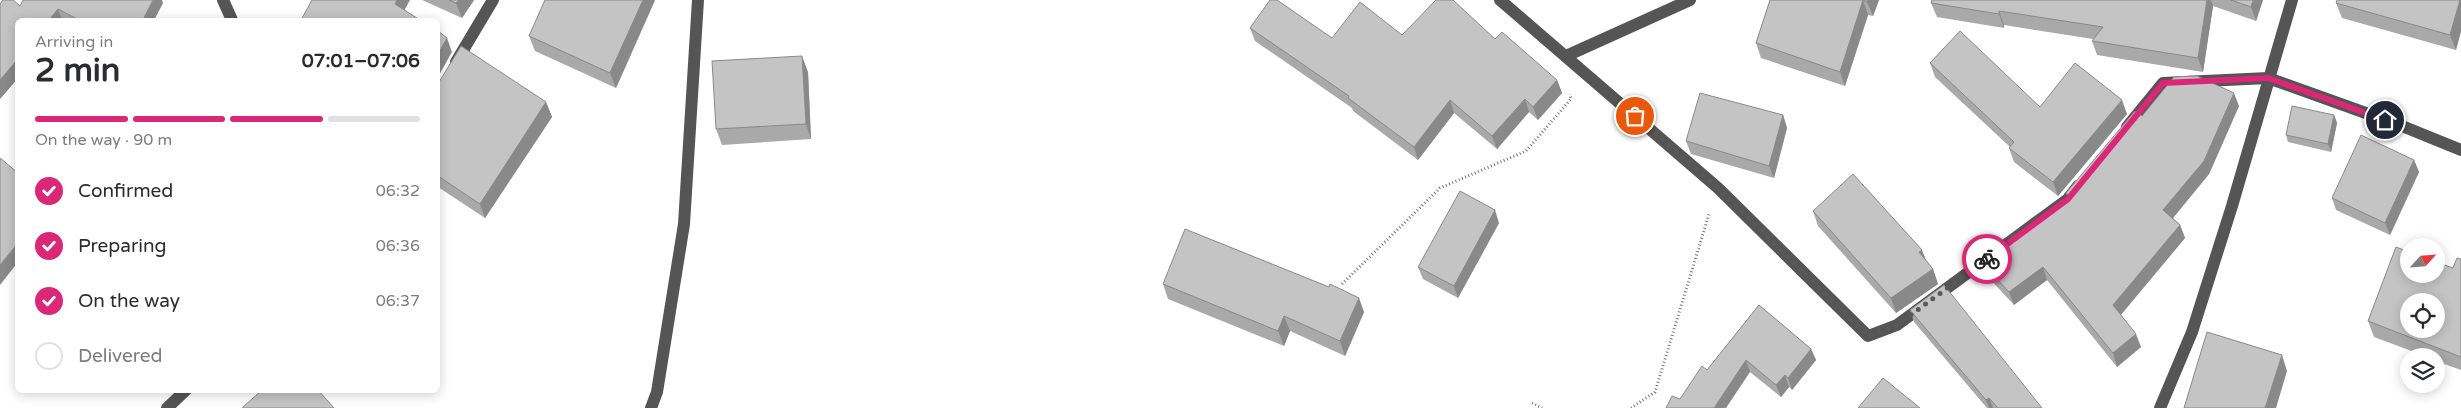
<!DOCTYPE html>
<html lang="en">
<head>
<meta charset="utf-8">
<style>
  :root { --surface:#fff; --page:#f7f7f7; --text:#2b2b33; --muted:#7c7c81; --line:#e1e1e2; --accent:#db2777 }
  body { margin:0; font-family:"Varela Round",sans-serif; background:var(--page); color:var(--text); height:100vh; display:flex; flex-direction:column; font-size:19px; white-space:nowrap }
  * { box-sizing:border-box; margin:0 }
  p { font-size:16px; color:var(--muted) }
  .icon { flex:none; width:28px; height:28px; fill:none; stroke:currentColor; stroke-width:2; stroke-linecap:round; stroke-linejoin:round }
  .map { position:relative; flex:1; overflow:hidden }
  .side { position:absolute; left:15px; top:18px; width:425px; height:375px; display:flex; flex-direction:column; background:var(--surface); border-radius:8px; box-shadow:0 2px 12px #0003 }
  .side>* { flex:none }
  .needle { width:32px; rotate:64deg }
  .tools { position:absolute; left:2400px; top:238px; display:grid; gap:10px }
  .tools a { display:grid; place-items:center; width:45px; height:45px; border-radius:50%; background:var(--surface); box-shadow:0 2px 12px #0003; font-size:25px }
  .pin { position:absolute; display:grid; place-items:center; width:42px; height:42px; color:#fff; margin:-21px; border:2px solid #fff; border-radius:50%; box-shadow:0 1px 5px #0007 }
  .courier { position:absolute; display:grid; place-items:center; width:50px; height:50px; margin:-25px; border:4px solid #db2777; border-radius:50%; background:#fff; color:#222; box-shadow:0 1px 6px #0007 }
  .head em { font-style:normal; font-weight:700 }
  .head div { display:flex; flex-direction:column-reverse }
  .head { display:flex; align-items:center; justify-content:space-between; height:85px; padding:0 20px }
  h1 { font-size:32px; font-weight:700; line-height:38px }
  .bar { display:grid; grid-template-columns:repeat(4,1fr); gap:8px 5px; align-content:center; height:60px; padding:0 20px }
  .bar i { height:6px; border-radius:4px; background:var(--line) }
  .bar .current { background:var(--accent) }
  .bar p { grid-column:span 4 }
  ol { padding:0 20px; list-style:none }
  li { display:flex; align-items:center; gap:15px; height:55px }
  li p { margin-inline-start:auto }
  li .icon { padding:5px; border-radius:50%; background:var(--accent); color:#fff; stroke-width:4 }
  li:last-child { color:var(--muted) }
  li i { width:28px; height:28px; border:2px solid var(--line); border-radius:50% }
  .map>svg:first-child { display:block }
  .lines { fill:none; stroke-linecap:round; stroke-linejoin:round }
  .path { stroke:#777; stroke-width:3; stroke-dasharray:1 2.5; stroke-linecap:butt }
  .minor { stroke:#555; stroke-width:12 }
  .wall { fill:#a9a9a9 }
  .shaded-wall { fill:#898989 }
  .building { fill:#c4c4c4; stroke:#898989; fill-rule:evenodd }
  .done { stroke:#595959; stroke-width:5; stroke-dasharray:0 9 }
  .route { stroke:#db2777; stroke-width:6 }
</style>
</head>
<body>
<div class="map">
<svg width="2461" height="408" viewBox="0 0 2461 408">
  <rect width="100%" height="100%" fill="#fff"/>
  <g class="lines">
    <g class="path">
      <path d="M1342 284 1440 188 1526 151 1571 99 1570 94"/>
      <path d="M1532 403 1542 408"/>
      <path d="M1631 408 1655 392 1709 214"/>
    </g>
    <g class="minor">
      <path d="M223 0 232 20"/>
      <path d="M1500 0 1718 188 1868 336 1897 325 2068 199 2078 186"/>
      <path d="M1566 56 1690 0"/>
      <path d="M456 62 493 0"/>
      <path d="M2127 127 2163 83 2268 78 2402 126 2461 150"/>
      <path d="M167 408 186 390"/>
      <path d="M651 408 657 392 684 224 698 0"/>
      <path d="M2160 408 2192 332 2232 206 2292 0"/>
    </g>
  </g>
  <g class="wall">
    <path d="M422 0H474L462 18Z"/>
    <path d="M655 0 616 88 535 51 529 36Z"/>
    <path d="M1770 0H1879L1873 16 1868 15 1845 86 1761 58 1756 43Z"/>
    <path d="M1932 0H2263L2256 21 2213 6 2203 72 2097 55 2092 41 2093 39 2004 25V28L1937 17 1931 3Z"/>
    <path d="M2461 0V31L2456 50 2342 18 2336 3Z"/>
    <path d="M163 3 154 20H18V78L0 99 20 6Z"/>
    <path d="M1250 28 1332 38 1495 39 1557 80 1562 93 1538 120 1529 112 1497 149 1454 113 1418 160 1353 111 1352 108 1255 41Z"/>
    <path d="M1930 63 2040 107 2127 114 2058 196 2014 162 2009 148 2010 147 1935 77Z"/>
    <path d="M808 72 811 139 722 145 716 129Z"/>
    <path d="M438 83 546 102 552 117 485 218 438 187Z"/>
    <path d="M2239 106 2209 174 2173 218 2180 225 2185 238 2121 315 2141 347 2117 367 2047 280 2014 305 1989 278 1984 265 2069 200 2066 193 2142 116Z"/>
    <path d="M1783 115 1787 128 1774 178 1691 154 1686 141Z"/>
    <path d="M2334 115 2337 123 2331 152 2288 142 2286 135Z"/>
    <path d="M2414 160 2419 172 2390 235 2336 210 2332 198Z"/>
    <path d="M1813 211 1926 261 1933 269 1938 284 1896 313 1818 226Z"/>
    <path d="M1499 223 1458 298 1423 279 1418 267Z"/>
    <path d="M2461 259V370L2436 361V356H2425L2374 337 2368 321 2453 268Z"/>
    <path d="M1163 284 1364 312 1345 356 1290 331 1284 346 1168 299Z"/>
    <path d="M1759 305 1811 349 1816 360 1792 390 1789 387 1781 397 1750 372 1680 399 1707 370Z"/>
    <path d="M1910 310 2042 408H1987L1914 322Z"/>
  </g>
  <g class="shaded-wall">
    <path d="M153 0H162L163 3 154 20H143Z"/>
    <path d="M397 0H410L400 18 395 4Z"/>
    <path d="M459 0H474L462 18 456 3Z"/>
    <path d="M643 0H655L616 88 610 73Z"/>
    <path d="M1863 0 1868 15 1845 86 1840 72Z"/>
    <path d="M1868 0H1879L1873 16 1867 2Z"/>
    <path d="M2207 0H2211L2213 6 2203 72 2198 58Z"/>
    <path d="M2253 0H2263L2256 21 2251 7Z"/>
    <path d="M2460 0H2461V31L2456 50 2450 35Z"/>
    <path d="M58 9 62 20H49Z"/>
    <path d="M1999 11 2004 25V28L1999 14Z"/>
    <path d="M447 38 452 52 438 77V54Z"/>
    <path d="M802 56 808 72 811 139 806 124Z"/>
    <path d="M18 59V78L0 99V80Z"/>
    <path d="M1557 80 1562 93 1538 120 1533 107Z"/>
    <path d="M2234 93 2239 106 2209 174 2168 224 2163 210Z"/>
    <path d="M1525 99 1529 112 1497 149 1492 136Z"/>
    <path d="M1450 100 1454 113 1418 160 1414 147Z"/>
    <path d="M2122 100 2127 114 2058 196 2053 182Z"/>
    <path d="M546 102 552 117 485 218 480 204Z"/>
    <path d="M1783 115 1787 128 1774 178 1769 166Z"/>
    <path d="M2334 115 2337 123 2331 152 2328 144Z"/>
    <path d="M2414 160 2419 172 2390 235 2385 223Z"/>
    <path d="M1495 210 1499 223 1458 298 1454 286Z"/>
    <path d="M2180 225 2185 238 2118 318 2113 305Z"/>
    <path d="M18 243V262L0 285V265Z"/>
    <path d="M1922 250 1928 265 1919 252Z"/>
    <path d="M2043 267 2047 280 2014 305 2009 292Z"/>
    <path d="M1933 269 1938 284 1896 313 1891 298Z"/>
    <path d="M1359 298 1364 312 1345 356 1340 341Z"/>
    <path d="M1284 316 1290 331 1284 346 1278 331Z"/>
    <path d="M2136 334 2141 347 2117 367 2113 353Z"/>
    <path d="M1811 349 1816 360 1792 390 1788 378Z"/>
    <path d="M2282 355 2287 371 2276 408H2265Z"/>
    <path d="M1746 360 1750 372 1726 408H1714Z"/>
    <path d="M1785 375 1789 387 1781 397 1776 385Z"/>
    <path d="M1989 398 1993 408H1989L1986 400Z"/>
  </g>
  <g class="building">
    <path d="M3 0H13L20 6 23 0H153L143 20H79L58 9 49 20H18V59L0 80V4Z"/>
    <path d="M312 0H397L395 4 420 20H301Z"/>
    <path d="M449 0H459L456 3Z"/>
    <path d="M545 0H643L610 73 529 36Z"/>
    <path d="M1270 0H1277L1332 38 1360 2 1402 35 1436 0H1453L1495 39 1502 32 1557 80 1533 107 1525 99 1492 136 1450 100 1414 147 1348 98 1349 96 1250 28Z"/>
    <path d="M1770 0H1868L1867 2 1863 0 1840 72 1756 43Z"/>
    <path d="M1932 0H2207L2198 58 2092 41 2103 27 1999 11V14L1931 3Z"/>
    <path d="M2231 0H2253L2251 7Z"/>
    <path d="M2337 0H2460L2450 35 2336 3Z"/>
    <path d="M438 31 447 38 438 54Z"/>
    <path d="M1960 31 2040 107 2075 63 2122 100 2053 182 2009 148 2014 142 1930 63Z"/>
    <path d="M461 46 546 102 480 204 438 176V83L439 82Z"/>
    <path d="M802 56 806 124 716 129 712 61Z"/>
    <path d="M2197 76 2234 93 2204 161 2163 210 2180 225 2113 305 2136 334 2113 353 2043 267 2009 292 1984 265 2072 197 2066 193 2135 111 2142 116 2174 77Z"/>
    <path d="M1700 93 1783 115 1769 166 1686 141Z"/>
    <path d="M2292 106 2334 115 2328 144 2286 135Z"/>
    <path d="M2361 135 2414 160 2385 223 2332 198Z"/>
    <path d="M0 158 18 173V243L0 265Z"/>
    <path d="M1853 174 1922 250 1919 252 1933 269 1891 298 1813 211Z"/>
    <path d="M1460 191 1495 210 1454 286 1418 267Z"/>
    <path d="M1185 229 1329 287 1330 284 1359 298 1340 341 1284 316 1278 331 1163 284Z"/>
    <path d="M2396 247 2409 252V274H2436V262L2453 268 2457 258 2461 259V357L2368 321ZM2409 301H2436V329H2409Z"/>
    <path d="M1944 285 2042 408H1998L1989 398 1986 400 1910 310Z"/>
    <path d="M1759 305 1811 349 1788 378 1785 375 1776 385 1746 360 1714 408H1666L1672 396 1680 399 1702 366 1707 370Z"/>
    <path d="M2207 332 2282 355 2265 408H2184Z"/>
    <path d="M1883 378 1920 408H1858Z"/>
    <path d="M262 390H318L334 408H242Z"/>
  </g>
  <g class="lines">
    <path class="done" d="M1635 116 1718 188 1868 336 1897 325 1987 259"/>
    <path class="route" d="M1987 259 2068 199 2163 83 2268 78 2385 120"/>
  </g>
</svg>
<div class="tools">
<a><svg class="needle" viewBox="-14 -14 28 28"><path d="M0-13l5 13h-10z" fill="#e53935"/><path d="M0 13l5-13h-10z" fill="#7c7c81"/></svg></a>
<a><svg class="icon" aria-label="locate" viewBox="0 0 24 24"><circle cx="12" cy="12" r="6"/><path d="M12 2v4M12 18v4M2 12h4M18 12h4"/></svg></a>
<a><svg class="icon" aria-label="layers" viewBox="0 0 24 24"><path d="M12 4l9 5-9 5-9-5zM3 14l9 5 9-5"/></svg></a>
</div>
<div class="pin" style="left:1635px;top:116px;background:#ea580c"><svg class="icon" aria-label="bag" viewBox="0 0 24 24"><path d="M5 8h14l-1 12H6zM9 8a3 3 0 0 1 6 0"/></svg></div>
<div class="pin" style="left:2385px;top:120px;background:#1f2937"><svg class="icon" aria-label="home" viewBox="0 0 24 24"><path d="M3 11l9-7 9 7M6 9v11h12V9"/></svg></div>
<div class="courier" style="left:1987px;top:259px"><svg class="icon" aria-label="bike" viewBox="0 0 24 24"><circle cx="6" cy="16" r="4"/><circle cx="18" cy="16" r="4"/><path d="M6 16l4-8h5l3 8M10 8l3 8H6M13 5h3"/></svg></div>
<section class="side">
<div class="head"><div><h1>2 min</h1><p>Arriving in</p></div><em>07:01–07:06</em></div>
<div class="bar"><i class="current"></i><i class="current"></i><i class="current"></i><i></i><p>On the way · 90 m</p></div>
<ol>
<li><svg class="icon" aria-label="check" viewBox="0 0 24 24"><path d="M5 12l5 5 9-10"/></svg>Confirmed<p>06:32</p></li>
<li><svg class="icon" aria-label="check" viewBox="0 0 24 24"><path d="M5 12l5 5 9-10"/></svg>Preparing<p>06:36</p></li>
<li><svg class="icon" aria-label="check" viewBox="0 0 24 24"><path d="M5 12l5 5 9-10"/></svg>On the way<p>06:37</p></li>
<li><i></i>Delivered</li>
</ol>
</section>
</div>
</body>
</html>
